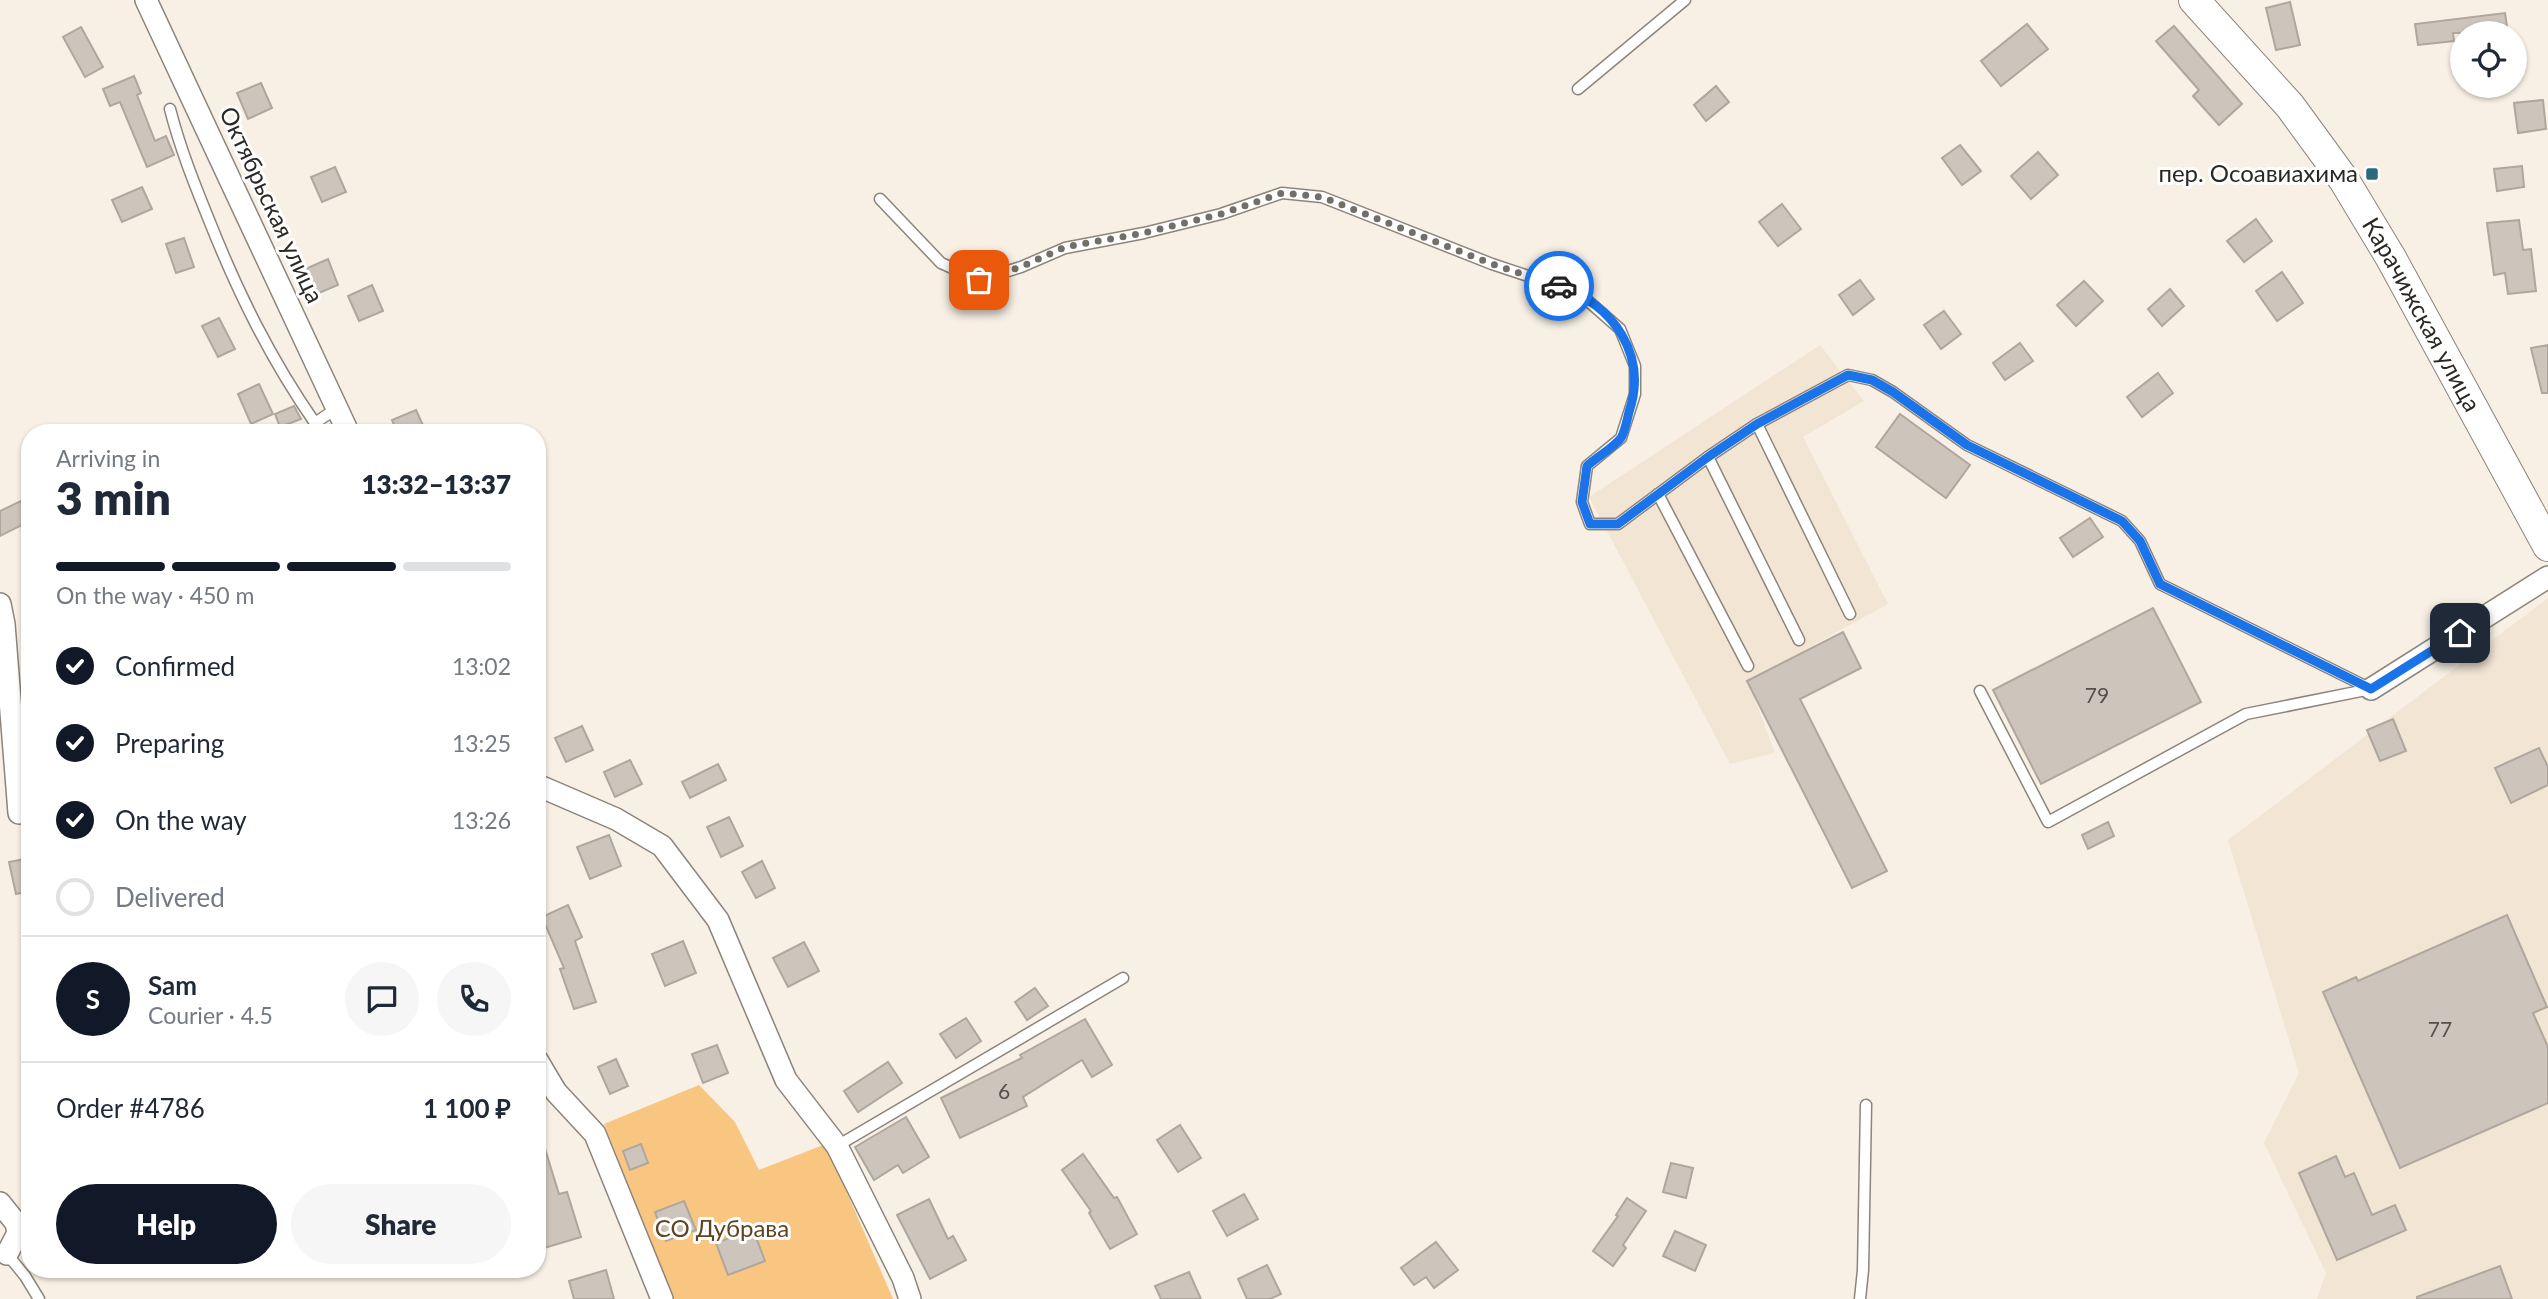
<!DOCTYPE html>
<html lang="en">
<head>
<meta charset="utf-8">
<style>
  :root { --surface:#fff; --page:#f6f6f7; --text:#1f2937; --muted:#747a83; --line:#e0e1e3; --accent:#111827 }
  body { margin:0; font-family:Lato,sans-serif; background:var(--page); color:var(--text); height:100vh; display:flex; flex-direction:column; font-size:26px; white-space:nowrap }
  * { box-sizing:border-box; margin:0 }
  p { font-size:23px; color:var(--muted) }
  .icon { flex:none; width:38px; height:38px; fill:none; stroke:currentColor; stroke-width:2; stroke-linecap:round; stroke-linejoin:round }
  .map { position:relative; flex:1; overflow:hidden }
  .side { position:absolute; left:21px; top:424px; width:525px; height:854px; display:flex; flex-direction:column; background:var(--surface); border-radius:28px; box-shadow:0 2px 5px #0004 }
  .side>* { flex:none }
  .fabs { position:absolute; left:2450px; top:21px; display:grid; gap:14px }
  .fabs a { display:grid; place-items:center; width:77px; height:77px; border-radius:50%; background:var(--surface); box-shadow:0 2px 5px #0004; font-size:35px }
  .pin { position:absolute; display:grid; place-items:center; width:60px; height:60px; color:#fff; margin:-30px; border-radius:14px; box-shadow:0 4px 10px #0006 }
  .courier { position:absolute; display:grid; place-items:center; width:70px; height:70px; margin:-35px; border:5px solid #1a73e8; border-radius:50%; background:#fff; color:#222; box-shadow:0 2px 9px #0007 }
  .head em { font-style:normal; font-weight:800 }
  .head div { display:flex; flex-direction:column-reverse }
  .head { display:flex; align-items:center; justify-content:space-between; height:119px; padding:0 35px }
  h1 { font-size:46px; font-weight:800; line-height:52px }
  .bar { display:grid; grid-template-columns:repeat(4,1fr); gap:10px 7px; align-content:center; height:84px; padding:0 35px }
  .bar i { height:9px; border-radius:5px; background:var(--line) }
  .bar .active { background:var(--accent) }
  .bar p { grid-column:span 4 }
  .line { display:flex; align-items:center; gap:18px; padding:0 35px; border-top:2px solid var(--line) }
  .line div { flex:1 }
  .round { display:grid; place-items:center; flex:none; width:74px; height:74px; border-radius:37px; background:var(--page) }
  ol { padding:0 35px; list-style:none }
  li { display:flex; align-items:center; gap:21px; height:77px }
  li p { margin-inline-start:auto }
  li .icon { padding:7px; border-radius:50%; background:var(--accent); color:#fff; stroke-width:4 }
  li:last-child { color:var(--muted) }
  li i { width:38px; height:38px; border:4px solid var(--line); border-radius:50% }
  .action { display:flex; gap:14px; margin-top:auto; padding:14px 35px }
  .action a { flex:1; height:80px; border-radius:42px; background:var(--accent); color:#fff; font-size:28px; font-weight:800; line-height:80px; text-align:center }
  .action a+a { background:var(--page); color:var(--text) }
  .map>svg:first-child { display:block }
  .built { fill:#f2e5d4 }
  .green { fill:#f8c681 }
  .building { fill:#cdc5bb; stroke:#afa79d; stroke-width:2 }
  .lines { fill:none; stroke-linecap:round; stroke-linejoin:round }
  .service-casing { stroke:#8d857b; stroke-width:13 }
  .minor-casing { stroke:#8d857b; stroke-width:24 }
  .secondary-casing { stroke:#8d857b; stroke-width:32 }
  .service { stroke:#fff; stroke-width:10 }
  .minor { stroke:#fff; stroke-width:21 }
  .secondary { stroke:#fff; stroke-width:30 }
  .done { stroke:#736e68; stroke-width:7; stroke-dasharray:0 12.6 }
  .route { stroke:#1a73e8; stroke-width:9 }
  .poi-dot { fill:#2a697e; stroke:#fefefe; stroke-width:2.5 }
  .labels { text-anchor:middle; stroke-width:6; stroke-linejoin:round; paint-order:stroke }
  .number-label { font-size:21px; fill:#544f4a }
  .poi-label { font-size:24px; fill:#2b2824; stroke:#fefefe; text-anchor:end }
  .street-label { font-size:24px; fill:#2b2824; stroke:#fefefe }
  .park-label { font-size:24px; fill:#5e4522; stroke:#fefefe }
</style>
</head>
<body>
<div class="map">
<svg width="2548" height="1299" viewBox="0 0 2548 1299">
  <rect width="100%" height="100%" fill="#f8f0e5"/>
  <g class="built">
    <path d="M1820 345 1864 401 1803 437 1888 604 1748 681 1775 753 1730 764 1589 497Z"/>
    <path d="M2548 598V1299H2317L2326 1273 2264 1143 2299 1073 2228 840Z"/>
  </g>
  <path class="green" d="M699 1085 735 1122 759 1170 826 1144 893 1299H673L604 1124Z"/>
  <g class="building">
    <path d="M2290 2 2300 45 2276 50 2266 8Z"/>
    <path d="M2505 13 2508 33H2453L2454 41 2418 45 2415 24Z"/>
    <path d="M2027 24 2048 49 2001 86 1981 61Z"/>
    <path d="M2174 26 2242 104 2219 125 2193 96 2199 90 2156 41Z"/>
    <path d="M81 27 103 67 85 77 63 37Z"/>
    <path d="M134 76 141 93 137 95 155 141 166 136 174 155 147 167 120 102 110 106 103 89Z"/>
    <path d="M261 83 272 108 248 119 237 93Z"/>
    <path d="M1716 86 1729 102 1706 121 1694 105Z"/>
    <path d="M2543 100 2546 129 2518 133 2514 103Z"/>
    <path d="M1960 145 1981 171 1962 185 1942 158Z"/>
    <path d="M2038 152 2058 175 2031 199 2011 176Z"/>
    <path d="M2522 166 2524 187 2497 191 2494 169Z"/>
    <path d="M335 167 346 192 322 202 311 177Z"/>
    <path d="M142 187 152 209 122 222 112 200Z"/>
    <path d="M1782 204 1801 229 1778 246 1759 222Z"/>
    <path d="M2256 219 2272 241 2244 262 2227 241Z"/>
    <path d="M2519 220 2523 250 2531 249 2536 291 2508 294 2505 273 2494 275 2487 223Z"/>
    <path d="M184 238 194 267 176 273 166 244Z"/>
    <path d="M328 259 338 285 314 295 303 270Z"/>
    <path d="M2282 272 2303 303 2277 321 2256 291Z"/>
    <path d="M1860 280 1874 299 1853 315 1839 295Z"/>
    <path d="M2084 281 2103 301 2076 326 2057 305Z"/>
    <path d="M372 285 383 311 359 321 348 296Z"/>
    <path d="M2170 289 2184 306 2162 326 2148 309Z"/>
    <path d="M1944 311 1961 334 1941 349 1924 325Z"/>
    <path d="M219 318 235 349 218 357 202 326Z"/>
    <path d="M2020 343 2033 361 2005 380 1993 363Z"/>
    <path d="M2548 345V393H2542L2531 348Z"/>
    <path d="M2158 373 2173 393 2142 417 2127 397Z"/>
    <path d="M259 384 273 414 251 424 238 394Z"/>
    <path d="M294 406 301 419 280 427 275 414Z"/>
    <path d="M416 410 426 432H397L392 420Z"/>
    <path d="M1900 414 1970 465 1946 498 1876 447Z"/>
    <path d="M25 499 30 507V521L0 536V511Z"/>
    <path d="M2090 518 2103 537 2073 557 2060 538Z"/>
    <path d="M2153 608 2201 702 2041 784 1993 690Z"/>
    <path d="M1843 632 1861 668 1800 699 1887 871 1852 888 1747 681Z"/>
    <path d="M2393 719 2406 751 2380 761 2367 730Z"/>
    <path d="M582 726 593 750 566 762 555 738Z"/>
    <path d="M2539 748 2548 767V785L2511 803 2495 768Z"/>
    <path d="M630 760 642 784 615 797 604 772Z"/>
    <path d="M718 764 726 780 690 798 682 782Z"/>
    <path d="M729 817 743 846 721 857 707 827Z"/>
    <path d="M2108 822 2114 836 2088 849 2082 835Z"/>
    <path d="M609 835 621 866 590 879 577 847Z"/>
    <path d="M30 858V891L16 894 9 862Z"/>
    <path d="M762 861 775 888 756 898 742 872Z"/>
    <path d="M568 905 582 937 575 941 596 1002 574 1009 560 969 564 968 542 917Z"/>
    <path d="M2507 915 2547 1007 2533 1013 2548 1047V1103L2400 1168 2323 992 2356 977 2358 981Z"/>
    <path d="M683 941 696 973 665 986 652 954Z"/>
    <path d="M804 942 819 971 788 987 773 958Z"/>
    <path d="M1035 988 1048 1006 1027 1020 1015 1002Z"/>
    <path d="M966 1018 981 1041 956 1058 940 1034Z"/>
    <path d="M1085 1019 1112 1065 1092 1077 1082 1060 1023 1097 1027 1106 960 1138 941 1098 1022 1058 1020 1055Z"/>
    <path d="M717 1045 728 1073 703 1083 692 1054Z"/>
    <path d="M616 1059 628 1086 610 1094 598 1067Z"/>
    <path d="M888 1062 902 1083 858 1112 844 1091Z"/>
    <path d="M906 1117 929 1157 903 1173 898 1165 874 1180 855 1147Z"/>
    <path d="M1180 1125 1201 1158 1178 1172 1157 1140Z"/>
    <path d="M541 1136 559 1194 567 1192 581 1237 544 1248 537 1227V1137Z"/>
    <path d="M641 1144 648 1163 630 1170 623 1151Z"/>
    <path d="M1083 1154 1114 1198 1117 1197 1137 1234 1110 1249 1089 1213 1091 1211 1062 1170Z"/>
    <path d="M2336 1156 2345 1177 2354 1173 2372 1215 2395 1205 2406 1230 2337 1260 2299 1173Z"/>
    <path d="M1671 1163 1693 1168 1686 1198 1663 1192Z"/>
    <path d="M1244 1194 1258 1219 1227 1236 1213 1211Z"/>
    <path d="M1627 1198 1646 1211 1623 1245 1626 1248 1613 1266 1593 1251 1618 1216 1616 1215Z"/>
    <path d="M929 1199 948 1239 953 1236 966 1260 930 1279 897 1215Z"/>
    <path d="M684 1201 696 1230 666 1241 655 1212Z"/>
    <path d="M753 1229 765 1261 728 1275 716 1243Z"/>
    <path d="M1675 1231 1706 1245 1695 1271 1663 1256Z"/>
    <path d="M1436 1242 1458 1270 1434 1288 1426 1277 1414 1285 1401 1268Z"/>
    <path d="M1267 1265 1281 1294 1270 1299H1247L1238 1279Z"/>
    <path d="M2500 1266 2512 1299H2417V1297Z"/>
    <path d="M606 1270 614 1299H574L569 1281Z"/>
    <path d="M1189 1272 1201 1299H1161L1155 1286Z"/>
  </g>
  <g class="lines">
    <defs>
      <g id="service">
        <path d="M1578 89 1685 0"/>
        <path d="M170 109C180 148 194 183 209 220 238 293 270 358 315 423L337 408"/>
        <path d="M880 199 941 263 979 280 1021 267 1065 248 1144 233 1221 214 1282 193 1322 197 1492 264 1579 293 1620 329 1635 366V394L1621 438 1587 466 1582 502 1590 524H1618L1708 457 1757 424 1848 375 1872 380 1893 392 1967 445 2122 521 2140 541 2160 584 2371 689"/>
        <path d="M1757 424 1850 614"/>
        <path d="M1708 457 1799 640"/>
        <path d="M1658 494 1748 666"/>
        <path d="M1980 691 2048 822 2246 714 2371 689"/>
        <path d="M837 1146 1123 978"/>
        <path d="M5 1256 7 1254 25 1276 39 1299"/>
        <path d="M1860 1299 1863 1270 1866 1105"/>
      </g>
      <g id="minor">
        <path d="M146 0 348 432"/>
        <path d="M0 604 4 624 19 813"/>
        <path d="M2371 689 2548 577"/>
        <path d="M537 785 616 819 662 846 718 920 786 1080 837 1146 903 1278 910 1299"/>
        <path d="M537 1060 556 1092 595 1134 662 1299"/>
        <path d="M0 1203 16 1223 18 1233 7 1254"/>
      </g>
      <g id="secondary">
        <path id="s1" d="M2194 0 2290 106 2344 180 2391 258 2548 546"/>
      </g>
    </defs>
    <use href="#service" class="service-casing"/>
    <use href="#minor" class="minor-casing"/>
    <use href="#secondary" class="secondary-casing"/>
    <use href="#service" class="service"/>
    <use href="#minor" class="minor"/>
    <use href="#secondary" class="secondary"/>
  </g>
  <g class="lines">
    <path class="done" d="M979 280 1021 267 1065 247 1144 233 1221 214 1282 193 1322 197 1492 264 1559 286"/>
    <path class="route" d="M1559 286C1614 305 1648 355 1629 412 1627 420 1625 431 1621 438 1613 448 1597 457 1587 466L1582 502 1590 524H1618L1708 457 1757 424 1848 375 1872 380 1893 392 1967 445 2122 521 2140 541 2160 584 2371 689 2460 633"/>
  </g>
  <rect class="poi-dot" x="2365" y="167" width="14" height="14" rx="3.5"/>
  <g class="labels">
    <g class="number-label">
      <text x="2097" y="703">79</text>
      <text x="2440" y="1037">77</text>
      <text x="1004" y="1099">6</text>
    </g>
    <g class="poi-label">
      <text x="2358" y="182">пер. Осоавиахима</text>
    </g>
    <g class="street-label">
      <text transform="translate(271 205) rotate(65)" y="8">Октябрьская улица</text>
      <text dy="8" stroke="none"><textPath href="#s1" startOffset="390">Карачижская улица</textPath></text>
    </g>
    <g class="park-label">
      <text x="722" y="1237">СО Дубрава</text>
    </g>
  </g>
</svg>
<div class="fabs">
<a><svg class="icon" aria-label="locate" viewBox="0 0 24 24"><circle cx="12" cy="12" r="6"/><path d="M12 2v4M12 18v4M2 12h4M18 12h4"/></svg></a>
</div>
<div class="pin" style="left:979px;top:280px;background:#ea580c"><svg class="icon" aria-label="bag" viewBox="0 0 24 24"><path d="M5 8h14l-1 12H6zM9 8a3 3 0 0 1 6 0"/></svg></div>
<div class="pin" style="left:2460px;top:633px;background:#1f2937"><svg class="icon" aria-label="home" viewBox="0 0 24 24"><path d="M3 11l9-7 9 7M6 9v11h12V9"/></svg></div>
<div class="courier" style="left:1559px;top:286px"><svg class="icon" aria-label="car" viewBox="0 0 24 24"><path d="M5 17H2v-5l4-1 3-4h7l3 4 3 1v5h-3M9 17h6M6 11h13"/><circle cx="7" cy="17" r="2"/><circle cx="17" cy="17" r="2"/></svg></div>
<section class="side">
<div class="head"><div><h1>3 min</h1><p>Arriving in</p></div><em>13:32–13:37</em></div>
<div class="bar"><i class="active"></i><i class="active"></i><i class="active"></i><i></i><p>On the way · 450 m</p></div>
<ol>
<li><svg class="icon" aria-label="check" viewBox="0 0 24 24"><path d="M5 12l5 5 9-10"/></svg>Confirmed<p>13:02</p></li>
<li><svg class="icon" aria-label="check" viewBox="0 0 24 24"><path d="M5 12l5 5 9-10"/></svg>Preparing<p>13:25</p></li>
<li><svg class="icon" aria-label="check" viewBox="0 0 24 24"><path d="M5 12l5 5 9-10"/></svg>On the way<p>13:26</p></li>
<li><i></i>Delivered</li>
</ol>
<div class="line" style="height:126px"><b class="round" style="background:var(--accent);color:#fff">S</b><div><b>Sam</b><p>Courier · 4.5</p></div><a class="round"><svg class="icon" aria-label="chat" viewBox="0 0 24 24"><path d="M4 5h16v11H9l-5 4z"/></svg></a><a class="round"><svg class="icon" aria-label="phone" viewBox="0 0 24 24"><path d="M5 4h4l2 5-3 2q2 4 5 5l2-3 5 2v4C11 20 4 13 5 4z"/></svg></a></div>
<div class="line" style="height:91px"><div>Order #4786</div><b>1 100 ₽</b></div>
<div class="action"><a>Help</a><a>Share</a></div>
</section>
</div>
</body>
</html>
